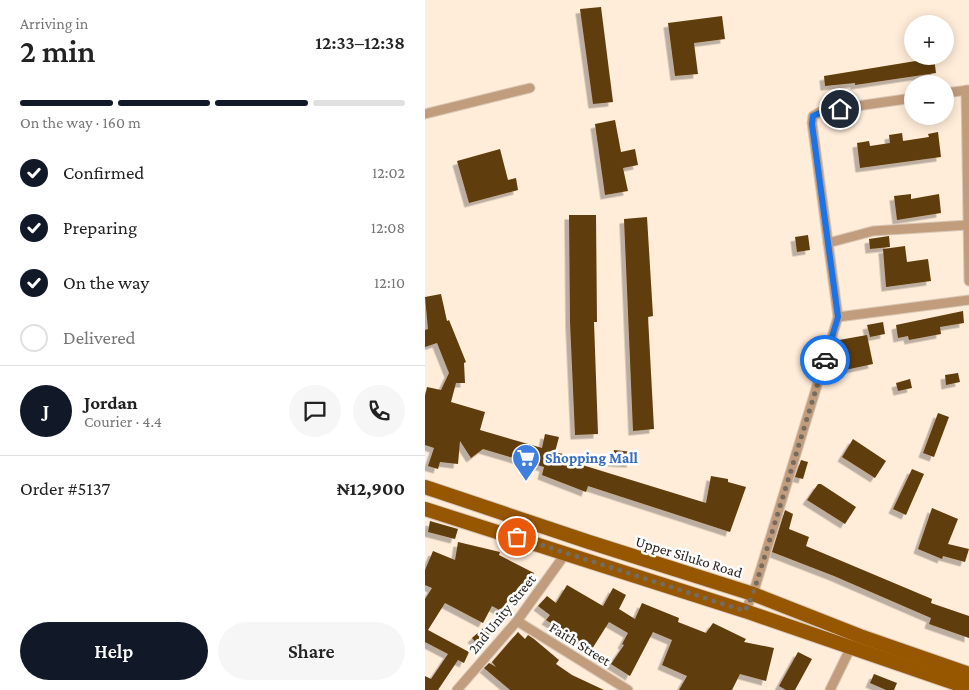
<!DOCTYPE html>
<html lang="en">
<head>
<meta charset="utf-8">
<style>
  :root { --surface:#fff; --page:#f6f6f6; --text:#222; --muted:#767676; --line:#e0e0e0; --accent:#111827 }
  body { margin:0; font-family:"Crimson Pro",serif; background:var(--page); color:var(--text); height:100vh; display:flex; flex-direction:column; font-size:19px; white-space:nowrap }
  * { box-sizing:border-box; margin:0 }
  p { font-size:16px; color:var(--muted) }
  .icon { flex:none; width:28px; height:28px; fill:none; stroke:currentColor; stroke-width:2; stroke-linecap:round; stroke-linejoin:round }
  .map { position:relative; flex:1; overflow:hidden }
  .panel { display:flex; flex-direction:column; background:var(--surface); width:425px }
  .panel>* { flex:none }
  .fabs { position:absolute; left:479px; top:15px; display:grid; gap:10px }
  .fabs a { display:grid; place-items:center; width:50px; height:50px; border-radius:50%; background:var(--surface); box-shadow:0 2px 12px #0003; font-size:25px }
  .pin { position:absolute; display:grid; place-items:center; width:42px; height:42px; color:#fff; margin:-21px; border:2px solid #fff; border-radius:50%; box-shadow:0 1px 5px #0007 }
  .courier { position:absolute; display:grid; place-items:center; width:50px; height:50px; margin:-25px; border:4px solid #1a73e8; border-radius:50%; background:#fff; color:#222; box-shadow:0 1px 6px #0007 }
  .overview em { font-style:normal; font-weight:600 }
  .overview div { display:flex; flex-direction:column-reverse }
  .overview { display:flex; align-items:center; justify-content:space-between; height:85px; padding:0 20px }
  h1 { font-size:32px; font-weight:600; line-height:38px }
  .bar { display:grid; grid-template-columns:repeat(4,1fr); gap:8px 5px; align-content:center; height:60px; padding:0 20px }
  .bar i { height:6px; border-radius:4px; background:var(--line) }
  .bar .active { background:var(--accent) }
  .bar p { grid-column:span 4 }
  .line { display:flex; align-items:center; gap:12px; padding:0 20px; border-top:1px solid var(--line) }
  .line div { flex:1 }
  .round { display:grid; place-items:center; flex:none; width:52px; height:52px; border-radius:26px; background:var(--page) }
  ol { padding:0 20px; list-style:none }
  li { display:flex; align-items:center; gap:15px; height:55px }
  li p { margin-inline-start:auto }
  li .icon { padding:5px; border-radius:50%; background:var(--accent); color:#fff; stroke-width:4 }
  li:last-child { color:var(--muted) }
  li i { width:28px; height:28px; border:2px solid var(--line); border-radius:50% }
  .action { display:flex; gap:10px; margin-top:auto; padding:10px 20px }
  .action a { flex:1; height:58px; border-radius:30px; background:var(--accent); color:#fff; font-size:20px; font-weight:600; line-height:58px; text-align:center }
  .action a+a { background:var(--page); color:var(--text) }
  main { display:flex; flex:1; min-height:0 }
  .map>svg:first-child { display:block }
  .building { fill:#613c0a; filter:url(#shadow) }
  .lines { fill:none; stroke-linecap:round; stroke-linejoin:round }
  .minor-casing { stroke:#d9c8b7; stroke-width:11 }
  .primary-casing { stroke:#d9c8b7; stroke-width:16 }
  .minor { stroke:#c29d7d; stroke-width:9 }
  .primary { stroke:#975600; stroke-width:14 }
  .done { stroke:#766b5f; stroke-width:5; stroke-dasharray:0 9 }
  .route { stroke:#1a73e8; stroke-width:6 }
  .labels { text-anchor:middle; stroke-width:5; stroke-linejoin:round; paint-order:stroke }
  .shop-label { font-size:15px; font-weight:bold; fill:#366cbe; stroke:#fdfdfd; text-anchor:start }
  .street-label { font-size:15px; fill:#2c251e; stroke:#fdfdfd }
</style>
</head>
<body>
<main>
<section class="panel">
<div class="overview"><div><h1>2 min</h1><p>Arriving in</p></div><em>12:33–12:38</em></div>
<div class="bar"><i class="active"></i><i class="active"></i><i class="active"></i><i></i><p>On the way · 160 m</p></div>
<ol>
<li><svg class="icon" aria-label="check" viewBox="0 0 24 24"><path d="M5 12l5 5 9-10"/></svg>Confirmed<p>12:02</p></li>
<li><svg class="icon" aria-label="check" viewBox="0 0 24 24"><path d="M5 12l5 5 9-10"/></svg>Preparing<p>12:08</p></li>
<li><svg class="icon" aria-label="check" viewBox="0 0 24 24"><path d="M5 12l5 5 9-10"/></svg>On the way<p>12:10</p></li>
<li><i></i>Delivered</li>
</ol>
<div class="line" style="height:90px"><b class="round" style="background:var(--accent);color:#fff">J</b><div><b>Jordan</b><p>Courier · 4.4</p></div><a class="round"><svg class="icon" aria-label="chat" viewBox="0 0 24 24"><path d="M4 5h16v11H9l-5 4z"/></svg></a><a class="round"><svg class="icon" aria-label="phone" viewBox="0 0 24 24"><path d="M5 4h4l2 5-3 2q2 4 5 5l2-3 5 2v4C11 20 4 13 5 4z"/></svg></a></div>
<div class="line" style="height:65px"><div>Order #5137</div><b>₦12,900</b></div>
<div class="action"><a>Help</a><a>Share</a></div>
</section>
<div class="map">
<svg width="544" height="690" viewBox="0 0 544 690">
  <defs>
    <filter id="shadow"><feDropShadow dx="-4.5" dy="4.5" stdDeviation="0" flood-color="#0004"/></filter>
  </defs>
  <rect width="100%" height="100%" fill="#ffecd9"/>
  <g class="building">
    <path d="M176 7 188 102 168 104 155 9Z"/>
    <path d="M297 16 300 39 269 43 273 74 250 76 243 23Z"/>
    <path d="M509 58 511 73 430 85V83L400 86 399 76Z"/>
    <path d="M190 120 196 152 210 149 213 165 198 168 203 191 180 195 170 124Z"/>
    <path d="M513 132 516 157 435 168 432 143 444 141 445 146 465 143 464 135 477 133 478 141 504 137 503 134Z"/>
    <path d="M75 149 83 180 91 178 93 190 44 203 32 161Z"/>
    <path d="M486 194V199L514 194 516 213 472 220 469 196Z"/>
    <path d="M144 215H171L172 322H169L173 434 150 435 145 322Z"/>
    <path d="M222 217 228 316 223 317 229 429 208 431 199 219Z"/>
    <path d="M383 235 385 250 372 252 370 237Z"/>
    <path d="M464 236 465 247 445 249 444 239Z"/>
    <path d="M480 246 482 262 503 259 506 281 461 287 458 249Z"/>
    <path d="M16 294 22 321 24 320 41 362 39 363 40 383H31L26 402 60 412 55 430 117 448 120 434 134 437 130 452 142 455 141 460 281 503 286 476 303 479V482L321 487 305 532 163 486 161 492 117 475 119 467 58 449 46 458 35 441 33 464 15 462 13 469 3 466 9 448 0 445V396L2 387 16 390 24 373 12 343 0 347V330L3 329 0 297Z"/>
    <path d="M538 311 539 323 515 327 516 334 484 340 483 336 473 338 471 325Z"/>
    <path d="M458 322 460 334 445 337 442 325Z"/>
    <path d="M442 335 448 364 420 370 414 340Z"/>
    <path d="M533 373 535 382 521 385 520 375Z"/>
    <path d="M485 379 487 388 473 391 471 383Z"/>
    <path d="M513 413 524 417 509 457 498 453Z"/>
    <path d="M428 439 461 461 450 478 417 457Z"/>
    <path d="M189 450 208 452 206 463 187 462Z"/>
    <path d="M376 460 383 462 378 479 370 477Z"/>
    <path d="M487 469 499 474 481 515 468 509Z"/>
    <path d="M393 484H396L431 507 420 524 382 500Z"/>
    <path d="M507 508 533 519 523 544 544 549 540 562 518 556 517 559 493 549Z"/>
    <path d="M360 510 368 514 364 529 384 537 381 546 507 599 506 603 544 616V638L504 624 506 618 409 576 347 552Z"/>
    <path d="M5 521 33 529 30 539 3 532Z"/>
    <path d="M33 542 75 552 74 555 109 573 101 589 94 586 80 613 67 606 58 623 20 603 3 630 44 652 39 663 33 660 13 690H0V676L6 679 23 654 0 642V599L7 588 0 585V570L8 551 30 560Z"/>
    <path d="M142 585 178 606 188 588 201 595 194 609 210 619 217 603 254 618 253 622 281 633 288 623 321 639 319 642 349 648 341 681 315 674 307 690H254L262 676 237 665 247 640 228 632 205 676 186 664 199 645 197 644 203 633 184 622 167 649 121 620 125 615 113 606 122 596 131 603Z"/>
    <path d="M63 624 69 631 53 645 47 638Z"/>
    <path d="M93 632 100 639 103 635 109 639 134 660 131 664 147 675 179 690H85L59 668 64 663 71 667 67 662Z"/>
    <path d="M373 652 387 659 370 690H361L354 686Z"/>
    <path d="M449 674 472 683 469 690H461L445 683Z"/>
  </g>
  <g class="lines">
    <defs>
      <g id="minor">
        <path d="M541 90 544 281"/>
        <path d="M520 93 544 90"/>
        <path d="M0 114 105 88"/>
        <path d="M403 243 448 231 543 225"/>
        <path d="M413 317 544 300"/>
        <path d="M320 611 328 594 413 317 387 123 388 116 397 111 488 98"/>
        <path d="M92 621 203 690"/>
        <path d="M32 690 92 621 141 553"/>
        <path d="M405 690 425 649"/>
      </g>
      <g id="primary">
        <path d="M0 487 164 542 328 594 435 636 544 674"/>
        <path d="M0 509 320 611 544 688"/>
      </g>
    </defs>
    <use href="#minor" class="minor-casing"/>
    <use href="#primary" class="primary-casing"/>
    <use href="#minor" class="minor"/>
    <use href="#primary" class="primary"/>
  </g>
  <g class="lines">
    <path class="done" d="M92 537 320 611 328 594 400 360"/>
    <path class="route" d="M400 360 413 317 387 124 388 116 397 112 415 109"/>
  </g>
  <defs>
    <symbol id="supermarket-pin" viewBox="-11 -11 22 30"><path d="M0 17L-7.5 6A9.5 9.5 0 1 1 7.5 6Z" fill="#3f7fe0" stroke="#fdfdfd"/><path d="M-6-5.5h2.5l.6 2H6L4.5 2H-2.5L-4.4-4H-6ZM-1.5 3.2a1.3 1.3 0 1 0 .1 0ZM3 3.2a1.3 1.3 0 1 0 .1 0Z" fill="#fff"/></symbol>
  </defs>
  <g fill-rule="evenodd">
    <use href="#supermarket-pin" x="85" y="442" width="32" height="43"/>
  </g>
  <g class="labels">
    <g class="shop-label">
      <text x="120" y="463">Shopping Mall</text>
    </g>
    <g class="street-label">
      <text transform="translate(264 557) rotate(17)" y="5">Upper Siluko Road</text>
      <text transform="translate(77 614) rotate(-51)" y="5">2nd Unity Street</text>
      <text transform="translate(155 644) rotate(32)" y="5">Faith Street</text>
    </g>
  </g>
</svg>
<div class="fabs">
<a>+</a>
<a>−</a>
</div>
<div class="pin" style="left:92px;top:537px;background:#ea580c"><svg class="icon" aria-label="bag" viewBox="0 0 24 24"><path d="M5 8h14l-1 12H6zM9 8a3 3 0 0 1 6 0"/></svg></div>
<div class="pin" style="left:415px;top:109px;background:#1f2937"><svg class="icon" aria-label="home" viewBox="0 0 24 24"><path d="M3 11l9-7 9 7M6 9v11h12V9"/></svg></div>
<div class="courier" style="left:400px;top:360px"><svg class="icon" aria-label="car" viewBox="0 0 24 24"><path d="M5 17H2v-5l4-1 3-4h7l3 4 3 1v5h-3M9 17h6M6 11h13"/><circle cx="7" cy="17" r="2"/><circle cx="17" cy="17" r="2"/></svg></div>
</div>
</main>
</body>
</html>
